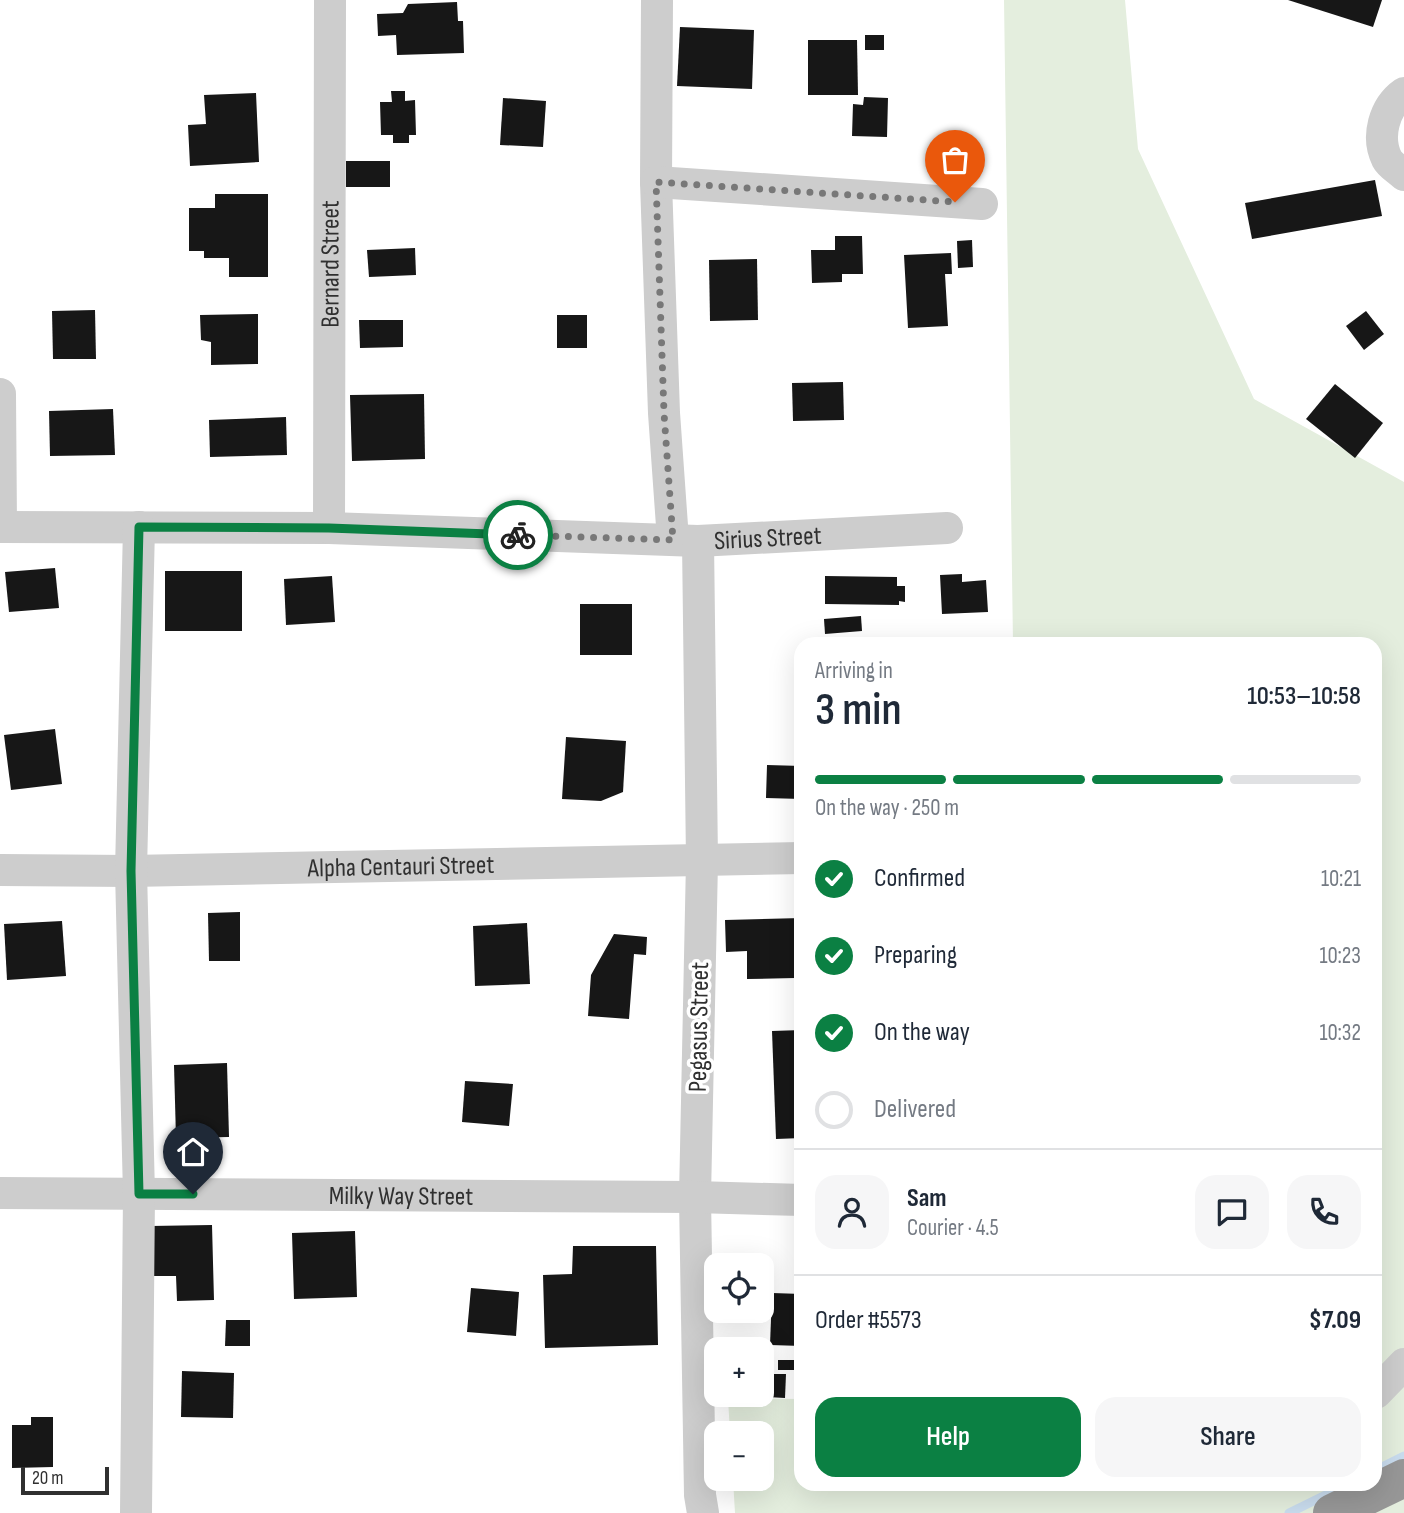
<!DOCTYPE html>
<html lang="en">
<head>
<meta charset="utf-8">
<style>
  :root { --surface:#fff; --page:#f6f6f7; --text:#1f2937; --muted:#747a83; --line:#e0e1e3; --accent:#0b8043 }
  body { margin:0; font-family:"Sofia Sans Condensed",sans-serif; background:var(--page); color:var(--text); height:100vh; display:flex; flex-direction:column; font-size:26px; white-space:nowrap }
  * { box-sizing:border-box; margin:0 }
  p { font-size:23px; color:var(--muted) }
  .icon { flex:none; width:38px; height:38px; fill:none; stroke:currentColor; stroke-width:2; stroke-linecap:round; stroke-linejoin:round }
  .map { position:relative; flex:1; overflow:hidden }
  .side { position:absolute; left:794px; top:637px; width:588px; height:854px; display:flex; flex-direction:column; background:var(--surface); border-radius:21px; box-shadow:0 7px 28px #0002 }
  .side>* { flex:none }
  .buttons { position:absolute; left:704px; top:1253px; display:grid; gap:14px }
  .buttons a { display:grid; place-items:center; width:70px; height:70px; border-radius:14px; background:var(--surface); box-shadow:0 7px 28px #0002; font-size:35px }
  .scale { position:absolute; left:21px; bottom:18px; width:88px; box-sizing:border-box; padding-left:7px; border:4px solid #303030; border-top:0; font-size:19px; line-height:24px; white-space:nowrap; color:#303030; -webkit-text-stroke:5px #fff; paint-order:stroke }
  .pin { position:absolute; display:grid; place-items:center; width:60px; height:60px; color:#fff; margin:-72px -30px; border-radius:50% 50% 50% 0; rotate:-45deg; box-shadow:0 0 7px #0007 }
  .pin .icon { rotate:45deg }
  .courier { position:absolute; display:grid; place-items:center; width:70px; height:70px; margin:-35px; border:5px solid #0b8043; border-radius:50%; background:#fff; color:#222; box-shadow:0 2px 9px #0007 }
  .summary em { font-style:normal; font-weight:600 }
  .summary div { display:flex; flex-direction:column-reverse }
  .summary { display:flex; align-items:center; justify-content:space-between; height:119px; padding:0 21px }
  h1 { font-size:46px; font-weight:600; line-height:52px }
  .bar { display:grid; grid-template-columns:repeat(4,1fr); gap:10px 7px; align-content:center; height:84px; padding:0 21px }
  .bar i { height:9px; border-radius:5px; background:var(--line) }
  .bar .current { background:var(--accent) }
  .bar p { grid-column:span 4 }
  .line { display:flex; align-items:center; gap:18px; padding:0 21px; border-top:2px solid var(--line) }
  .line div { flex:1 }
  .round { display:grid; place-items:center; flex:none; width:74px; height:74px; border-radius:21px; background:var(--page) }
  ol { padding:0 21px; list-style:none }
  li { display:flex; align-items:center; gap:21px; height:77px }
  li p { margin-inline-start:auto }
  li .icon { padding:7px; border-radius:50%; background:var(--accent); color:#fff; stroke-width:4 }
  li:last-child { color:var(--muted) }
  li i { width:38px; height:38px; border:4px solid var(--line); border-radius:50% }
  .action { display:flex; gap:14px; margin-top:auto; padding:14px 21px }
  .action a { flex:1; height:80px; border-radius:21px; background:var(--accent); color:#fff; font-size:28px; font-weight:600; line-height:80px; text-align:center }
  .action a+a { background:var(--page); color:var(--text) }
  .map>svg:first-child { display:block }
  .green { fill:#e4eede }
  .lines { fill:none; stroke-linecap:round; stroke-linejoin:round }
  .stream { stroke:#c9dcee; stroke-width:9 }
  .building { fill:#171717 }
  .minor { stroke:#cdcdcd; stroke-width:32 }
  .highway { stroke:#979797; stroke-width:38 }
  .done { stroke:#787878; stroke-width:7; stroke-dasharray:0 12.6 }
  .route { stroke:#0b8043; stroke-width:9 }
  .labels { text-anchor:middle; stroke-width:7; stroke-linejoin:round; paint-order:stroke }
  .street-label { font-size:26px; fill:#303030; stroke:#fff }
</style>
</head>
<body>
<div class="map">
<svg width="1404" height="1513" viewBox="0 0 1404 1513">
  <rect width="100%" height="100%" fill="#fff"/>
  <path class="green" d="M1004 0H1125L1138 149 1254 399 1404 482V1513H735L733 1479H761V1433H730L728 1398 801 1399 802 1484H1376V644H1013Z"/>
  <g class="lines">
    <g class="stream">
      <path d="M1376 1470 1404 1456"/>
      <path d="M1289 1513 1348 1484"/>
    </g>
  </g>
  <g class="building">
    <path d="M1288 0H1382L1373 27Z"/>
    <path d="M457 2 458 21H463L464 53 397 55 396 35 378 36 377 14 403 13 408 4Z"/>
    <path d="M680 27 754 30 752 89 677 86Z"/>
    <rect x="865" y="35" width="19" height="15"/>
    <path d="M808 40H857L858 95H808Z"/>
    <path d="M391 91H405V101L415 100 416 135H409V143H393V135H381L380 102H392Z"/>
    <path d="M256 93 259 162 190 166 188 125 206 124 204 95Z"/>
    <path d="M864 97 888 98 887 137 852 136 853 104 863 105Z"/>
    <path d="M503 98 546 101 543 147 500 145Z"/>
    <rect x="346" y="161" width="44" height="26"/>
    <path d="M1375 180 1382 216 1252 239 1245 203Z"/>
    <path d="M215 194H268V277H229V258H204V251H189V208H215Z"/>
    <path d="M835 236H862L863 274H842V282L812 283 811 250H835Z"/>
    <path d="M972 240 973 267 958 268 957 241Z"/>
    <path d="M415 248 416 275 369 277 367 250Z"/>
    <path d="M951 253 952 274H945L948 326 908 328 904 255Z"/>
    <path d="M757 259 758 320 710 321 709 260Z"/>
    <path d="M95 310 96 359H53L52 311Z"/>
    <path d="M1366 311 1384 334 1364 350 1346 326Z"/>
    <path d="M258 314V364L211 365V342L201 340 200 315Z"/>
    <rect x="557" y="315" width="30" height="33"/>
    <path d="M359 320H403V347L360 348Z"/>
    <path d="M843 382 844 420 793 421 792 383Z"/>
    <path d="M1335 384 1383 423 1355 458 1306 419Z"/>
    <path d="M424 394 425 459 352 461 350 395Z"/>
    <path d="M113 409 115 455 50 456 49 411Z"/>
    <path d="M286 417 287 455 210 457 209 420Z"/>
    <path d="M55 568 59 608 9 612 5 572Z"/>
    <rect x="165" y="571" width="77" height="60"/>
    <path d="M962 574V582L986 580 988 612 942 614 940 575Z"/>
    <path d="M332 576 335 622 286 625 284 579Z"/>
    <path d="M825 576 897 577V586H905V602L899 601V605L825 604Z"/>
    <rect x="580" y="604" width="52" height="51"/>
    <path d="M861 616 862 631 825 634 824 619Z"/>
    <path d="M55 729 62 784 11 790 4 735Z"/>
    <path d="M566 737 626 741 623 792 601 801 562 799Z"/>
    <path d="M767 765 802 766V799L766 798Z"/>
    <path d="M240 912V961H209L208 913Z"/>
    <path d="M802 918V934H794L795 978 747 979V951L726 952 725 920Z"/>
    <path d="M62 921 66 976 7 980 4 924Z"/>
    <path d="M527 923 530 984 475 986 473 926Z"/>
    <path d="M614 934 647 937 646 955 634 954 629 1019 588 1016 591 975Z"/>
    <path d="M802 1030V1138L776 1139 772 1031Z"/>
    <path d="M227 1063 229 1137 176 1138 174 1065Z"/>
    <path d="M465 1081 513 1084 509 1126 462 1122Z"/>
    <path d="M212 1225 214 1300 177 1301 176 1276H151L150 1226Z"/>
    <path d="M355 1231 357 1297 294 1299 292 1233Z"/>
    <path d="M573 1246H656L658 1345 545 1348 543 1275 572 1274Z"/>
    <path d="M471 1288 519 1292 516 1336 467 1332Z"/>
    <path d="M772 1293 802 1294V1346L770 1345Z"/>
    <path d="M226 1320H250V1346H225Z"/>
    <rect x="778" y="1360" width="24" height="10"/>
    <path d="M182 1371 234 1373 233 1418 181 1417Z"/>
    <path d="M768 1374H786L785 1398 767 1397Z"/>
    <path d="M31 1417H53V1467L12 1468V1425H31Z"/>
  </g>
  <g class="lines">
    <g class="minor">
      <path d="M657 0 656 182 664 413 673 540"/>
      <path d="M1404 93C1384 107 1376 137 1387 159 1390 165 1399 170 1404 175"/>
      <path d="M656 182 982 204"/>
      <path d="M0 394 1 527"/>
      <path id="s1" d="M0 527 329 528 698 541 947 528"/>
      <path id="s2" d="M329 528 330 0"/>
      <path d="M698 541 702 861 695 1197 700 1495 703 1513"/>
      <path id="s3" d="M0 870 131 871 802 858"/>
      <path id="s4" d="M0 1193 695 1197 802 1200"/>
      <path d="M1376 1393 1404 1364"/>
      <path d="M136 1513 139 1194 131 871 139 527"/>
    </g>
    <path class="highway" d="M1332 1513 1404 1478"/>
  </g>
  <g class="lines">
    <path class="done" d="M518 535 673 540 664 413 656 182 955 202"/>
    <path class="route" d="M193 1194H139L131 871 139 527 329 528 518 535"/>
  </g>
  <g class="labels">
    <g class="street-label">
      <text dy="9" stroke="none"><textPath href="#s2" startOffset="264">Bernard Street</textPath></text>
      <text dy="9" stroke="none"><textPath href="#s1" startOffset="768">Sirius Street</textPath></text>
      <text dy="9" stroke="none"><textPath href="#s3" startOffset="401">Alpha Centauri Street</textPath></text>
      <text transform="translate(698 1027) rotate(-89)" y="9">Pegasus Street</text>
      <text dy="9" stroke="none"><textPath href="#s4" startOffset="401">Milky Way Street</textPath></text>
    </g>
  </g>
</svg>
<div class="buttons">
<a><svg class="icon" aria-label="locate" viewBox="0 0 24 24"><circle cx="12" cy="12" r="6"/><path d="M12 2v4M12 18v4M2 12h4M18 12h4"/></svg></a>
<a>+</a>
<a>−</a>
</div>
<div class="scale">20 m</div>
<div class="pin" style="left:955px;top:202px;background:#ea580c"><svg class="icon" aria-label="bag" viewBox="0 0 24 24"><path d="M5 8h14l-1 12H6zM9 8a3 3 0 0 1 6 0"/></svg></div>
<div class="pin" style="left:193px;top:1194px;background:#1f2937"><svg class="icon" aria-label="home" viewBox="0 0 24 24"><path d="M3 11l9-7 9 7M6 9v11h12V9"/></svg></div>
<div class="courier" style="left:518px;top:535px"><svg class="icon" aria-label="bike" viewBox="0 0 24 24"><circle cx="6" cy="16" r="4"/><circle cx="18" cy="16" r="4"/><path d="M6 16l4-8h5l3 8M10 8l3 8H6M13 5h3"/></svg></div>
<section class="side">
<div class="summary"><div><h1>3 min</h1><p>Arriving in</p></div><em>10:53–10:58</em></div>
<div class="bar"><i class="current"></i><i class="current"></i><i class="current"></i><i></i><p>On the way · 250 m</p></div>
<ol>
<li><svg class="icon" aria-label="check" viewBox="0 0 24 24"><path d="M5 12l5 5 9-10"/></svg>Confirmed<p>10:21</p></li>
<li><svg class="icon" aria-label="check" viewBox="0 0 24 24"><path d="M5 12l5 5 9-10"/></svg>Preparing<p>10:23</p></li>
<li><svg class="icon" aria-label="check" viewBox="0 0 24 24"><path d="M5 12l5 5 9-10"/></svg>On the way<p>10:32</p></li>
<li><i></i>Delivered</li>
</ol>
<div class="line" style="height:126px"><a class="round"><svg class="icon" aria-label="person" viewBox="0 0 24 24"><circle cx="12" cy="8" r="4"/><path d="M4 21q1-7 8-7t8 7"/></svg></a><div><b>Sam</b><p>Courier · 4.5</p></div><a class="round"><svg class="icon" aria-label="chat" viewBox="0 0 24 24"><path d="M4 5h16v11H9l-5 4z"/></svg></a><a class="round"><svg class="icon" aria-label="phone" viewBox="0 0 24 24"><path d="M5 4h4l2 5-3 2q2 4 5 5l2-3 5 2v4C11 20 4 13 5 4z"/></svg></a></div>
<div class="line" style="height:91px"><div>Order #5573</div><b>$7.09</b></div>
<div class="action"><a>Help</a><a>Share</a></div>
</section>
</div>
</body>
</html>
